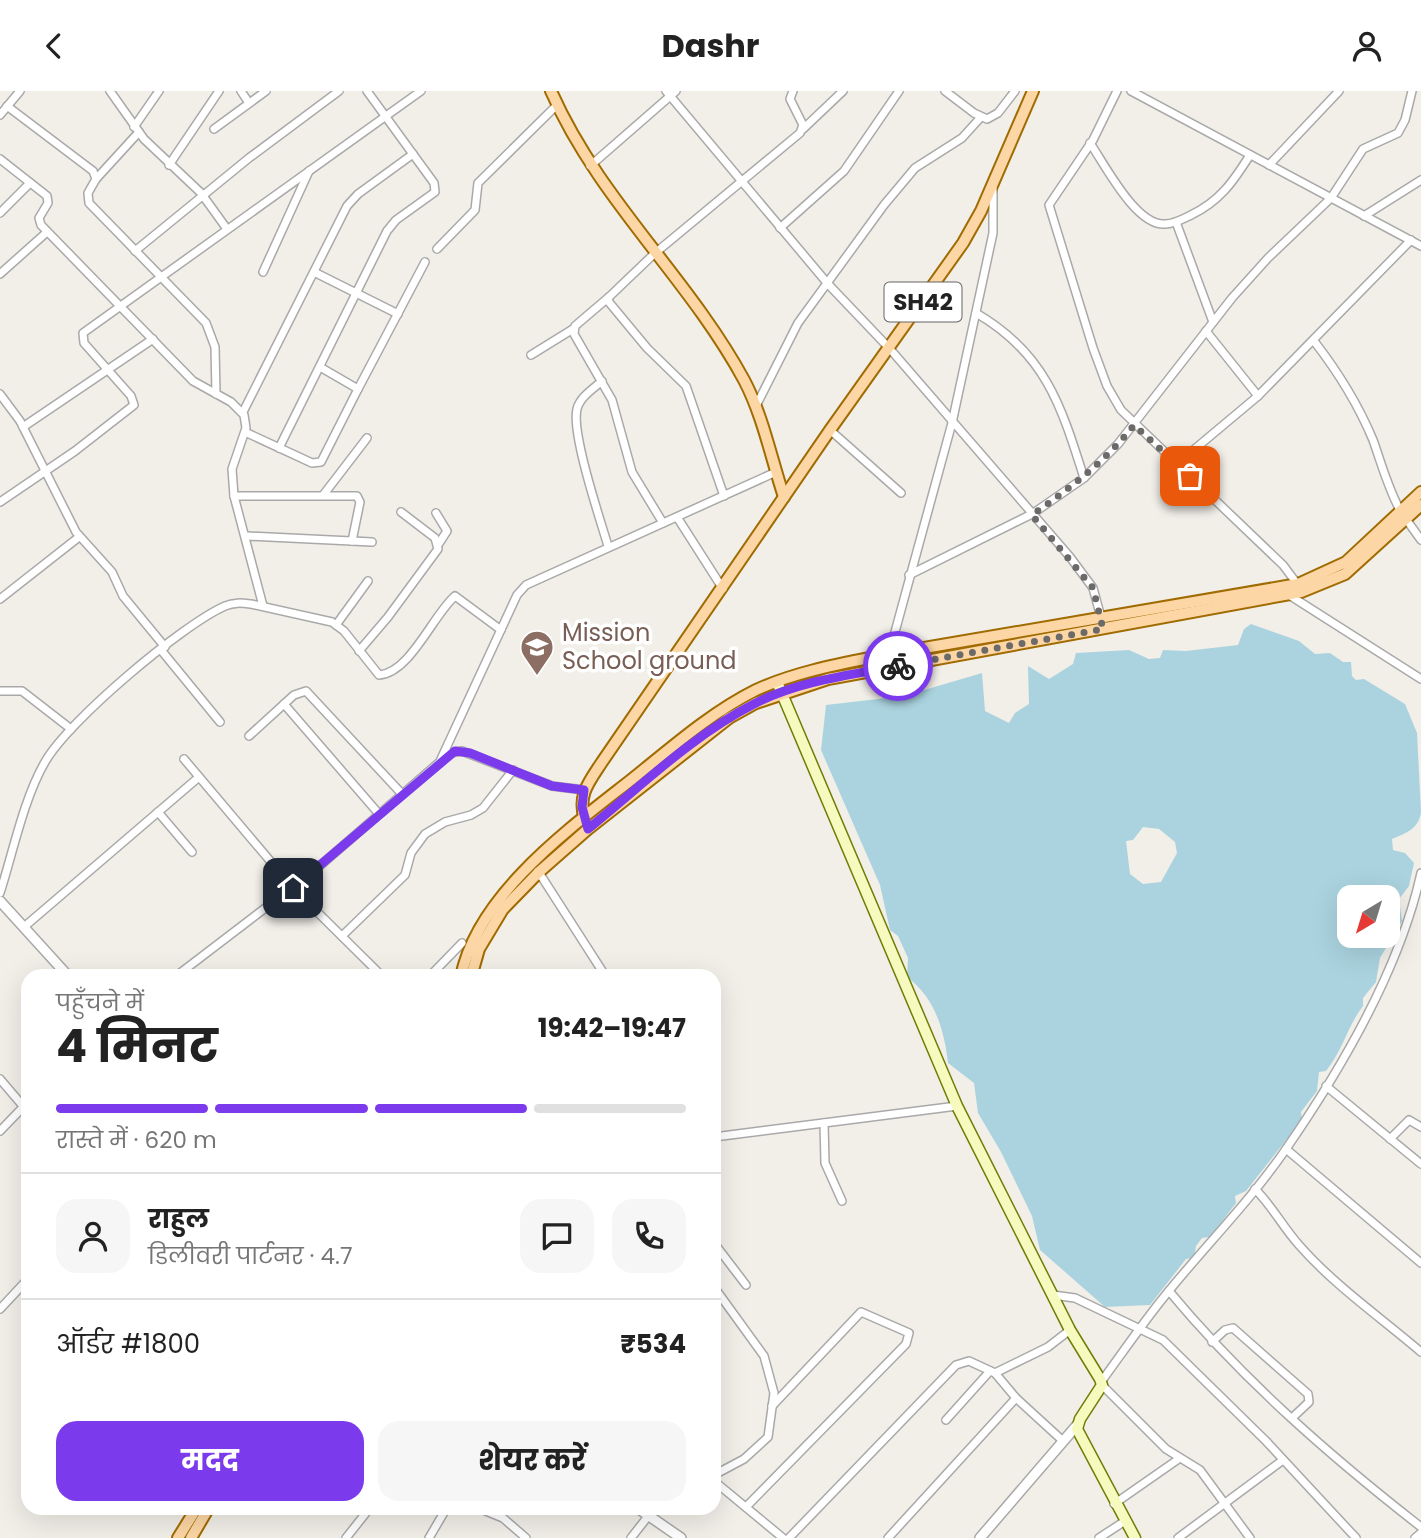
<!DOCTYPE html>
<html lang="hi">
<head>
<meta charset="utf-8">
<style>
  :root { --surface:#fff; --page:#f6f6f6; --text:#222; --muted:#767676; --line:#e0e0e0; --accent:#7c3aed }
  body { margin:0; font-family:Poppins,"Noto Sans Devanagari",sans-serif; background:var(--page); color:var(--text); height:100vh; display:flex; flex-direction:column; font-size:26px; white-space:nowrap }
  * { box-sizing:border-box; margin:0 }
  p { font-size:23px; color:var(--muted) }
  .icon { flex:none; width:38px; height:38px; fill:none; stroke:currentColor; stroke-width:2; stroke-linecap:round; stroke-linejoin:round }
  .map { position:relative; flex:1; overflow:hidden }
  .panel { position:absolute; left:21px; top:878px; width:700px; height:546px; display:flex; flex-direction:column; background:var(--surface); border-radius:21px; box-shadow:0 7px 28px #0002 }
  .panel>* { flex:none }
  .needle { width:46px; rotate:218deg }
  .controls { position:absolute; left:1337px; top:794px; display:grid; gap:14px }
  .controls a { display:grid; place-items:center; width:63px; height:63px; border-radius:14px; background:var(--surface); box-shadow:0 7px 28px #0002; font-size:35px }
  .pin { position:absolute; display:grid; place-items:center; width:60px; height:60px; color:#fff; margin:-30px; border-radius:14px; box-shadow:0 4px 10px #0006 }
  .courier { position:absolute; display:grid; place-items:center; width:70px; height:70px; margin:-35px; border:5px solid #7c3aed; border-radius:50%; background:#fff; color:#222; box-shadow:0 2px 9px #0007 }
  .headline em { font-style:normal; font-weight:700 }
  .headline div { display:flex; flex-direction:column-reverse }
  .headline { display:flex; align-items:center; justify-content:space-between; height:119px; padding:0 35px }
  h1 { font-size:46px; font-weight:700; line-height:52px }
  .bar { display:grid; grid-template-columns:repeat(4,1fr); gap:10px 7px; align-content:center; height:84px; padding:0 35px }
  .bar i { height:9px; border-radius:5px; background:var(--line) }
  .bar .current { background:var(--accent) }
  .bar p { grid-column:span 4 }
  .line { display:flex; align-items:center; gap:18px; padding:0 35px; border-top:2px solid var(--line) }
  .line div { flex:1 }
  .round { display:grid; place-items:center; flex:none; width:74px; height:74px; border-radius:21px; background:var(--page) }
  .primary-button { display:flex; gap:14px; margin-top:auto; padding:14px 35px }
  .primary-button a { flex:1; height:80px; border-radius:21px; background:var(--accent); color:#fff; font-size:28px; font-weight:700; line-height:80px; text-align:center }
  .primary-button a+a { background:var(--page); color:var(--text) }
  header { display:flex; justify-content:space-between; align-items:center; height:91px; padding:0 35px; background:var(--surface); font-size:32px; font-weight:700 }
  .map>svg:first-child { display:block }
  .water { fill:#aad3df; fill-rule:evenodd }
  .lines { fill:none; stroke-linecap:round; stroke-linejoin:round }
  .minor-casing { stroke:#a9a9a9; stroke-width:10 }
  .tertiary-casing { stroke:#a9a9a9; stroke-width:12 }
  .secondary-casing { stroke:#707d05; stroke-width:13 }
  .primary-casing { stroke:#a06b00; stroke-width:14 }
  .minor { stroke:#fff; stroke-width:7 }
  .tertiary { stroke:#fff; stroke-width:9 }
  .secondary { stroke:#f7fabf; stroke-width:10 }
  .primary { stroke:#fcd6a4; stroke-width:10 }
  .done { stroke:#6b6a68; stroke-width:7; stroke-dasharray:0 12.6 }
  .route { stroke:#7c3aed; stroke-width:9 }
  .labels { text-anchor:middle; stroke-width:7; stroke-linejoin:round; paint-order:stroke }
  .shield { fill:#fff; stroke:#646464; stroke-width:2 }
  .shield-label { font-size:23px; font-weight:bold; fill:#222 }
  .education-label { font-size:24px; fill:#785e54; stroke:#fff; text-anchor:start }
</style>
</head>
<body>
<header><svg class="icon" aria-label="back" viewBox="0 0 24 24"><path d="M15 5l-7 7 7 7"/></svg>Dashr<svg class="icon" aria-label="person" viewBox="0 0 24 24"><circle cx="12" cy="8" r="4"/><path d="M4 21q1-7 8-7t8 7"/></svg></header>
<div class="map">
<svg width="1421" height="1447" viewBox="0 0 1421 1447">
  <rect width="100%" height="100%" fill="#f2efe9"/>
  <path class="water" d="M1251 533 1299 550 1315 563 1330 562 1343 571H1351L1352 585 1356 589 1364 588 1405 613 1417 642 1421 721C1419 738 1406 742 1392 748L1393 759 1405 762 1414 772 1409 795 1399 808 1402 830 1380 867 1376 891 1363 907V915C1347 936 1343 959 1326 980L1319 981 1317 1000 1301 1021 1302 1029 1246 1100 1235 1105 1236 1112 1210 1146 1202 1147 1196 1155 1194 1167 1186 1168 1150 1214 1105 1216 1040 1159 1032 1125 1001 1061 978 1022 974 992 948 972C944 938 935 907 907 886L908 867 898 845 890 839 880 794 821 659 826 614 904 605 982 582 985 620 1009 632 1015 622 1029 613 1028 575 1049 588 1073 573 1076 562 1129 559 1149 568 1160 567 1163 559 1186 560 1238 554 1244 538ZM1143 736 1159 738 1175 751 1177 762 1161 791 1143 793 1130 783 1126 750 1133 749ZM1349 807H1388V845H1349Z"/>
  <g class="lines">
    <defs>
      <g id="minor">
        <path d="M110 0 144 48 201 102 227 138"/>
        <path d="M241 0 249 12"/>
        <path d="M666 0 828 193 890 258 1070 466 1093 497 1102 530"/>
        <path d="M945 0 974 22 987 28 998 22 1015 0"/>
        <path d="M1117 0 1093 49 1049 114 1093 257 1107 295 1121 319 1283 474 1298 494"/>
        <path d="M1131 0 1421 155"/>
        <path d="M7 15 93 80 96 88 88 102 89 112 206 232 215 256 216 303"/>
        <path d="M0 24 20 0"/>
        <path d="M134 36 159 0"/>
        <path d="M214 38 266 0"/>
        <path d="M803 38 843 0"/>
        <path d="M1090 52C1105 74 1136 135 1165 133 1174 133 1183 128 1191 124 1220 110 1233 91 1250 64"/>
        <path d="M0 68 47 105 48 112 39 127 41 134 193 290 231 311 244 324 246 337 232 378 234 405 263 515"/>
        <path d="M169 74 219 0"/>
        <path d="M1269 74 1339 0"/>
        <path d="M590 75 676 0"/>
        <path d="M96 88 139 41"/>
        <path d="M0 122 30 92"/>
        <path d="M1364 125 1421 89"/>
        <path d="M1176 131 1213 231"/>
        <path d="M780 137 844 80 899 0"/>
        <path d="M437 158 475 119 478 92 557 14"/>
        <path d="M135 160 249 67 339 0"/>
        <path d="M263 181 309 80"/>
        <path d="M314 181 398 223"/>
        <path d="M0 183 47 141"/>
        <path d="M609 206 575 235 574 243 612 309 632 381 663 432"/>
        <path d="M976 222C1045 262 1061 314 1084 387"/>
        <path d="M1206 240 1258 305"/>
        <path d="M1314 250C1338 281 1358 313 1373 349 1382 374 1388 398 1401 421"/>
        <path d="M531 264 573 238"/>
        <path d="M602 290C593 298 580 306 577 318 571 342 600 428 608 455"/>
        <path d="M358 298 425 171"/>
        <path d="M0 303 20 330 76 441 112 481 123 505 165 556"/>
        <path d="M756 315 798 232 884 114 915 77 962 47 981 26"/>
        <path d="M243 321 347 115 358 103 413 63"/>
        <path d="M23 336 153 248"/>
        <path d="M830 339 901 402"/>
        <path d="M245 341 312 372 321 371 358 298 320 276"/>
        <path d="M279 357 387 140 396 129 435 101 434 92 367 0"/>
        <path d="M1178 372 1258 305 1411 149"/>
        <path d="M324 403 367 347"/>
        <path d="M234 405H357L360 411 352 450"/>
        <path d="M724 405 686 295 647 257 608 210 609 206 654 163 800 42 803 34 790 8 793 0"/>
        <path d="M0 411 75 360 134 314 131 305 84 252 83 242 421 0"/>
        <path d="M436 422 447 440 438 454"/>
        <path d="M677 426 723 498"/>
        <path d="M1406 428 1421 449"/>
        <path d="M247 445 372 451"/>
        <path d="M909 484 1032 423 1084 387 1118 353 1232 207 1268 167 1331 107 1363 58 1398 42 1405 29 1412 0"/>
        <path d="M1286 502 1421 588"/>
        <path d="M0 508 79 446"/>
        <path d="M336 534 368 490"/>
        <path d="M161 559 220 631"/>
        <path d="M359 560 388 526 438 458 435 447 401 421"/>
        <path d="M889 563 952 332 993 142V97"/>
        <path d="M0 600H22L71 638"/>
        <path d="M284 613 379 723"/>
        <path d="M249 645 294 604 306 600 402 703"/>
        <path d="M184 668 293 797 383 886"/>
        <path d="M441 668 517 504 526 494 776 381"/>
        <path d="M158 721 192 761"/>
        <path d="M538 780 606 886"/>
        <path d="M0 802C13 761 24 707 45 671 68 630 182 534 225 515 234 511 242 512 251 513L332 531 344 540 379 584C410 582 433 524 455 505L501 539"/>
        <path d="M24 836 199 686"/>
        <path d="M342 845 405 784 411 762 425 743 445 731 471 724 483 717 513 679"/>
        <path d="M175 886 315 779 450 662 462 660 552 695 584 699"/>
        <path d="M429 886 462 852"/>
        <path d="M0 988 23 1015"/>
        <path d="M1326 995 1421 1073"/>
        <path d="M824 1032 825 1072 842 1110"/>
        <path d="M0 1040 28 1011"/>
        <path d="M714 1046 957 1015"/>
        <path d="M1390 1048 1409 1029 1421 1036"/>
        <path d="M1286 1058 1421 1172"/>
        <path d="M1255 1098C1273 1116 1282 1135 1299 1154 1334 1194 1380 1226 1421 1261"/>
        <path d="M714 1152 746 1194"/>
        <path d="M714 1196 764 1265 774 1302 768 1346 744 1368 714 1384"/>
        <path d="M1169 1200C1243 1289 1330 1365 1421 1436"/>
        <path d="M1053 1204 1075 1207 1163 1249 1266 1350 1356 1447"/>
        <path d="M0 1218 28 1188"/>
        <path d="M1212 1251 1225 1239 1233 1237 1308 1303 1309 1311 1292 1327"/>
        <path d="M995 1282 1016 1307 1063 1350"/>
        <path d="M1101 1291C1123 1261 1144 1230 1168 1201 1207 1153 1251 1109 1286 1058 1342 977 1400 878 1421 782"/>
        <path d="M1102 1294 1166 1358 1200 1379 1250 1447"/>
        <path d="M946 1329 990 1280"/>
        <path d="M714 1390 783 1447"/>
        <path d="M1114 1413 1180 1367"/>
        <path d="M746 1416 906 1253 909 1242 861 1221 772 1315"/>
        <path d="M481 1418 503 1427 526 1447"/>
        <path d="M346 1447 369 1418"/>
        <path d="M429 1447 446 1418"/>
        <path d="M631 1447 649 1424"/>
        <path d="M789 1447 956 1274 969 1270 995 1282 1048 1256 1070 1239"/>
        <path d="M888 1447 1016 1307"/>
        <path d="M1099 1447 1125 1430"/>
        <path d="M1178 1447 1283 1369"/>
        <path d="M1415 1447 1421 1442"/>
      </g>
      <g id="tertiary">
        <path d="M0 810 69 886"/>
        <path d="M639 1418 681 1447"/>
        <path d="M980 1447 1078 1333"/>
      </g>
      <path id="secondary" d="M777 591 957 1015 1070 1239 1100 1288 1102 1294 1080 1328 1077 1338 1135 1447"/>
      <g id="primary">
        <path d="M551 0C599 109 688 186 744 289 763 325 771 367 784 406"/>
        <path d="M585 729C577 704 589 691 602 671L830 339 963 152 981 120 1033 0"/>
        <path d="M461 886C477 804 570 737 631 689 671 657 710 622 756 599 797 580 845 572 889 563L1298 493 1346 471 1421 401"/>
        <path d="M471 886 479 858 503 818 539 781 588 738 729 627 756 612 828 588 1301 501 1345 483 1421 414"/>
        <path d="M178 1447 196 1418"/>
        <path d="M191 1447 208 1418"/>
      </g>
    </defs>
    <use href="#minor" class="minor-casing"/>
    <use href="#tertiary" class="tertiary-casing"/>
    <use href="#secondary" class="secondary-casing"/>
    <use href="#primary" class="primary-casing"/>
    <use href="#minor" class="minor"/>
    <use href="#tertiary" class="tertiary"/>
    <use href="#secondary" class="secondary"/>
    <use href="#primary" class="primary"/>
  </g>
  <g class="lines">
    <path class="done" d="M898 575 1103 538 1093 497 1032 424C1070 397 1105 371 1134 334L1190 385"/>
    <path class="route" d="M293 797 455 660 470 662 552 695 584 699 582 716 588 738C641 695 693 644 754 613 798 590 850 584 898 575"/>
  </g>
  <defs>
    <symbol id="school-pin" viewBox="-11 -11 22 30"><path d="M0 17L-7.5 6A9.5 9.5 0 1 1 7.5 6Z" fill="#8d6e63" stroke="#fff"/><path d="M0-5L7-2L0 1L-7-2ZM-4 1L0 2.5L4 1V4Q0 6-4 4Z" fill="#fff"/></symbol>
  </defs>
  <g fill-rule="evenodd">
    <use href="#school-pin" x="518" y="537" width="38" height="52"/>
  </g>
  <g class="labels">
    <rect class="shield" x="884.5" y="191.5" width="77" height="39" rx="5"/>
    <g class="shield-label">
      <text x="923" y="219">SH42</text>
    </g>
    <g class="education-label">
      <text x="562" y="550">Mission<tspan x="562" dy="28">School ground</tspan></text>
    </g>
  </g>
</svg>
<div class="controls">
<a><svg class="needle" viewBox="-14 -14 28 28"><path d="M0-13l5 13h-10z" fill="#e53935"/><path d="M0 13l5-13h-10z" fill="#767676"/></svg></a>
</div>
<div class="pin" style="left:1190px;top:385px;background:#ea580c"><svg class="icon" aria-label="bag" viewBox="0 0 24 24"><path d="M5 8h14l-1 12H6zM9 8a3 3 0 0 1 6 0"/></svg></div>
<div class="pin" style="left:293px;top:797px;background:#1f2937"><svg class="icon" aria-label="home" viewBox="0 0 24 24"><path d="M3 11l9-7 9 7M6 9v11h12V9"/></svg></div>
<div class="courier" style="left:898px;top:575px"><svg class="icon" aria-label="bike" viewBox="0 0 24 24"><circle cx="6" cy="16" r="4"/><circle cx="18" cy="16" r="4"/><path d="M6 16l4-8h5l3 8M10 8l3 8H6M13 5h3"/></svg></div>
<section class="panel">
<div class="headline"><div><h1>4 मिनट</h1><p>पहुँचने में</p></div><em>19:42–19:47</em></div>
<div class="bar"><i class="current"></i><i class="current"></i><i class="current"></i><i></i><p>रास्ते में · 620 m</p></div>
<div class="line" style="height:126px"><a class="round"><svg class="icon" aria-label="person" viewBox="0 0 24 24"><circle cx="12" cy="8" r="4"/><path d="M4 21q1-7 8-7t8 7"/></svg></a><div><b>राहुल</b><p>डिलीवरी पार्टनर · 4.7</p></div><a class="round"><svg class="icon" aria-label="chat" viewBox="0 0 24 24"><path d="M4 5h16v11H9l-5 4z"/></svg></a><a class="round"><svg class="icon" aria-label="phone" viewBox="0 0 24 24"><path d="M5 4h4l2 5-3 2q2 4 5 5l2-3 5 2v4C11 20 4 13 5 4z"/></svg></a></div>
<div class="line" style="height:91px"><div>ऑर्डर #1800</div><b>₹534</b></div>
<div class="primary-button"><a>मदद</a><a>शेयर करें</a></div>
</section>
</div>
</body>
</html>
